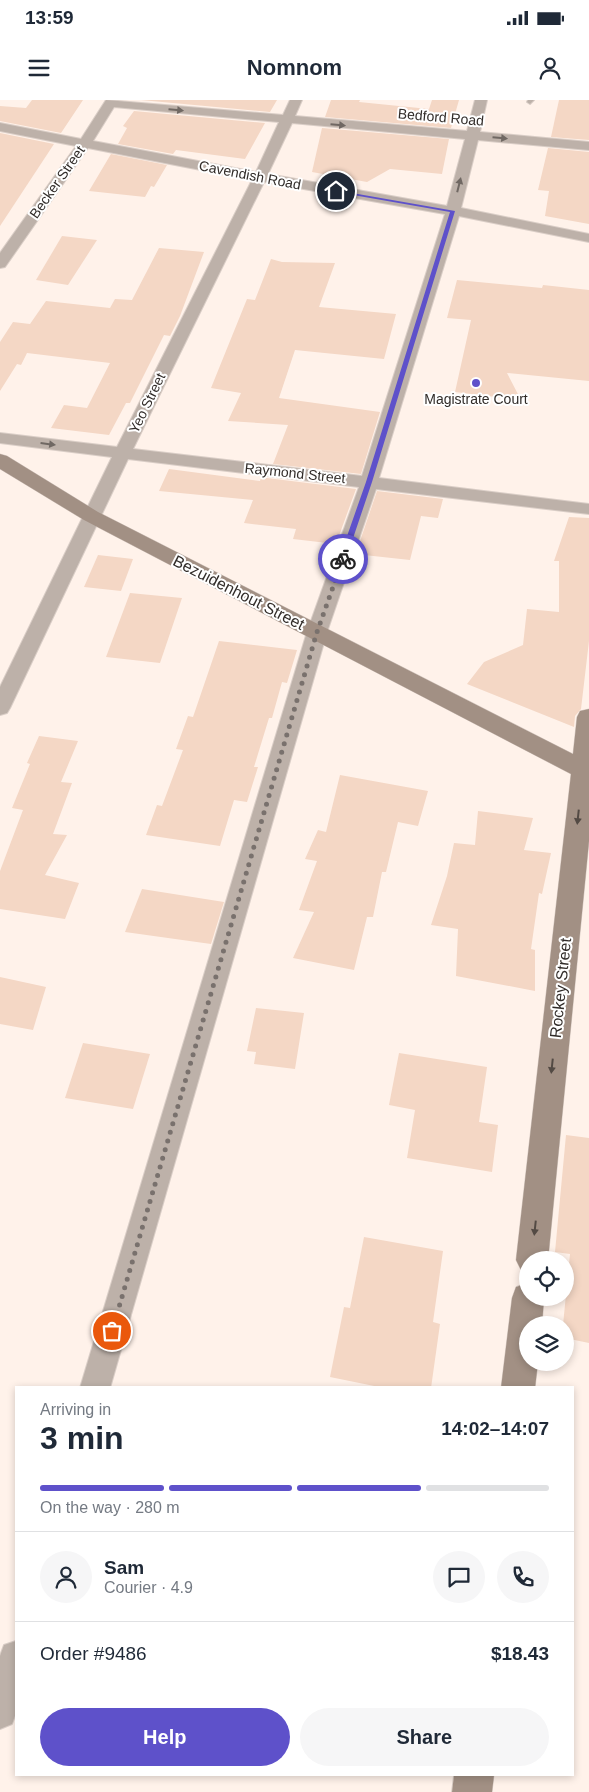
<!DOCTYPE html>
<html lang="en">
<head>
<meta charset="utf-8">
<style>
  :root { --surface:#fff; --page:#f6f6f7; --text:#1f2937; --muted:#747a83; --line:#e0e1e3; --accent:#5e51ca }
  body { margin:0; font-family:Helvetica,sans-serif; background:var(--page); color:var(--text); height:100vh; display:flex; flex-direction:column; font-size:19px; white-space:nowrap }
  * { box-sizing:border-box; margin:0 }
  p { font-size:16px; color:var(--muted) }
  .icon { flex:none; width:28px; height:28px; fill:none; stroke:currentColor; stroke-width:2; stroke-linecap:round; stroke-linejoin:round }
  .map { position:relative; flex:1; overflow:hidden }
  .sheet { position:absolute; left:15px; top:1286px; width:559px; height:390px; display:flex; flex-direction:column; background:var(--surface); border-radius:0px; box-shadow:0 2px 8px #0003 }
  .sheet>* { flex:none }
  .fabs { position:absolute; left:519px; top:1151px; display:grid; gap:10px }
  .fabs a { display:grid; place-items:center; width:55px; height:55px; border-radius:50%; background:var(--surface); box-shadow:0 2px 8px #0003; font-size:25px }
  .pin { position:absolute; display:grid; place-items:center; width:42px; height:42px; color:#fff; margin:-21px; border:2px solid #fff; border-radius:50%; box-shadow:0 1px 5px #0007 }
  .courier { position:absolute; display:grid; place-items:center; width:50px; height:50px; margin:-25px; border:4px solid #5e51ca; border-radius:50%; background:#fff; color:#222; box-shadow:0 1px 6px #0007 }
  .summary em { font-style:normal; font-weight:700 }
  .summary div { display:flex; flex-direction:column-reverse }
  .summary { display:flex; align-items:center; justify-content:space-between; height:85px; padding:0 25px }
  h1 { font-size:32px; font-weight:700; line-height:38px }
  .bar { display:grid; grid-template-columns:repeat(4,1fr); gap:8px 5px; align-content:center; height:60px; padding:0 25px }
  .bar i { height:6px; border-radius:4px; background:var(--line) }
  .bar .active { background:var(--accent) }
  .bar p { grid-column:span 4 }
  .line { display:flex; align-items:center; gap:12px; padding:0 25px; border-top:1px solid var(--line) }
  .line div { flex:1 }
  .round { display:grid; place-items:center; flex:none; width:52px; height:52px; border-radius:26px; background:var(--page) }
  .cta { display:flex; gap:10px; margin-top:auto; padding:10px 25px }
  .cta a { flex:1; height:58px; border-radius:30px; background:var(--accent); color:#fff; font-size:20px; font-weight:700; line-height:58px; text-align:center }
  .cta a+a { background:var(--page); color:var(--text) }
  .status { display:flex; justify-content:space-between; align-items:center; height:35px; padding:0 25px; background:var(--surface); direction:ltr }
  .status svg { height:14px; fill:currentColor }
  header { display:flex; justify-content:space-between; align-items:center; height:65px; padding:0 25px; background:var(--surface); font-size:22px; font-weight:700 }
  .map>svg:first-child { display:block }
  .building { fill:#f4d7c5 }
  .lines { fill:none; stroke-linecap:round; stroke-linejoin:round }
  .lane-casing { stroke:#dacec7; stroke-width:2 }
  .street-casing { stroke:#dacec7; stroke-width:2 }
  .secondary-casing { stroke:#dacec7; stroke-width:1 }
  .lane { fill:#bdb1a9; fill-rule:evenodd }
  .street { fill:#bdb1a9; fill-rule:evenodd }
  .secondary { fill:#a29084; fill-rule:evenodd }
  .oneway { fill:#706863 }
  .oneway2 { fill:#534a44 }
  .route { fill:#5e51ca }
  .done { stroke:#79716d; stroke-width:5; stroke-dasharray:0 9 }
  .poi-dot { fill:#5e51ca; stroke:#fff; stroke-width:2 }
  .labels { text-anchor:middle; stroke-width:4; stroke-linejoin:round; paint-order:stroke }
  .far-street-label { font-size:14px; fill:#312c29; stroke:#fff }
  .far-poi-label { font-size:14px; fill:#312c29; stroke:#fff }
  .street-label { font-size:16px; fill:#312c29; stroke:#fff }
</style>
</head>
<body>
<div class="status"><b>13:59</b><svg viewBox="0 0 49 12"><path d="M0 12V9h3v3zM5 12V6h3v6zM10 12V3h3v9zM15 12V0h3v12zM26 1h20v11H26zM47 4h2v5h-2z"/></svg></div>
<header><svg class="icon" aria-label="menu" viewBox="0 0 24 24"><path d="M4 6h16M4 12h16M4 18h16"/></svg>Nomnom<svg class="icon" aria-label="person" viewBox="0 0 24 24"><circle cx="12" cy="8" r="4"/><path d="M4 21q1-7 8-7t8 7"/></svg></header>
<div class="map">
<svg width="589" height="1692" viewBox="0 0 589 1692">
  <rect width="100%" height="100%" fill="#fff2ea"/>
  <g class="building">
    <path d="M32 0H83L61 33 0 21V6L26 8Z"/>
    <path d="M141 0H277L270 12Z"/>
    <path d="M331 0H360L359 2 429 9 432 0H459L451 28 325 17Z"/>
    <path d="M559 0H589V40L551 37Z"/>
    <path d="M134 11 265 23 245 59 176 50 173 54 118 44 127 28 123 26Z"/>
    <path d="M322 28 449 39 442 74 390 69 367 82 312 72Z"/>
    <path d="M0 33 54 44 0 126Z"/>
    <path d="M548 48 589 52V124L545 116 549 91 538 90Z"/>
    <path d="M111 54 167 65 154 87 151 86 145 97 89 91Z"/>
    <path d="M62 136 97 140 68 185 36 180Z"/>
    <path d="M159 148 204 152 180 216 170 236 164 235 130 303H126L109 335 51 328 64 305 87 308 110 263 27 253 21 265 17 264 0 291V242L13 222 30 224 46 201 110 208 115 199 132 200Z"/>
    <path d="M271 159 282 162 335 163 319 207 396 214 384 259 295 250 279 298 380 312 361 374 273 364 288 325 228 321 241 293 211 288 247 199 255 200Z"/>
    <path d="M457 180 542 188 543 185 589 190V281L507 273 521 300 455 292 471 220 447 218Z"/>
    <path d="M169 369 260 381 261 378H267L356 389 336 444 293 439 296 429 244 423 253 400 159 391Z"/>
    <path d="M377 391 443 399 438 418 421 416 410 460 364 455 366 448 358 447Z"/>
    <path d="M569 417 589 418V541L581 609 575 616 574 627 467 584 484 562 523 545 527 509 559 512V461H554Z"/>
    <path d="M98 455 133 459 121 491 84 487Z"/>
    <path d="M130 493 182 498 160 563 106 557Z"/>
    <path d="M219 541 297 550 287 583 282 582 272 618H269L254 667H258L247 702 234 700 220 746 146 735 157 705 162 706 183 650 176 649 188 616 193 617Z"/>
    <path d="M39 636 78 641 61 682 72 683 53 734 67 735 45 775 79 783 65 819 0 809V771L23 710 12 708 30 664 27 663Z"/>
    <path d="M340 675 428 691 418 726 398 722 386 772H382L373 817H367L354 870 293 858 314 812 299 810 317 761 305 759 318 730 326 732Z"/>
    <path d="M478 711 533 718 524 750 551 753 542 794 539 793 531 849 535 850V891L456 876 458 829 431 825 447 776 454 743 475 745Z"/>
    <path d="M142 789 224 802 211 844 125 832Z"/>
    <path d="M0 877 46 887 33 930 0 924Z"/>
    <path d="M256 908 304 913 295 969 254 964 256 952 247 951Z"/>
    <path d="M83 943 150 954 133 1009 65 998Z"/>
    <path d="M399 953 487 967 479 1022 498 1025 492 1072 407 1058 415 1010 389 1005Z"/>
    <path d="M566 1035 589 1038V1243L565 1238V1225H563L570 1154 555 1152Z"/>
    <path d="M364 1137 443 1151 433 1222 440 1224 431 1288H384L330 1277 344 1207 350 1208Z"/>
  </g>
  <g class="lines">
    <defs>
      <path id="lane" d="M528 0H534L530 4 527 2Z"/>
      <g id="street">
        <path d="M106 0 283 15 290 0H302L295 16 467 31 475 0H487L480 32 589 42V50L478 40 461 108 589 134V142L459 116 379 378 589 404V414L376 389 327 532 110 1288H80L307 532 359 387 128 359 10 608 7 613 0 615V587L112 357 0 343V333L117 347 252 80 88 48 5 167 0 168V153L76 46 0 31V23L81 39ZM114 7 279 22 256 72 93 41ZM292 23 465 39 447 106 268 74ZM264 82 445 114 362 376 133 349Z"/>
        <path d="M16 1541V1613L12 1624 0 1629V1556L4 1545Z"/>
      </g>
      <g id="secondary">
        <path d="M0 354 7 356 98 412 573 654 577 617 580 611 589 609V741L548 1160H528V1173L521 1170 516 1160 571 674 84 420 0 369Z"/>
        <path d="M528 1183V1198H544L542 1225H528V1262H538L535 1288H501L512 1198 516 1187Z"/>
        <path d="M454 1675H494L492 1692H452Z"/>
      </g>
    </defs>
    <use href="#lane" class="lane-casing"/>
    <use href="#street" class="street-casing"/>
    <use href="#secondary" class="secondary-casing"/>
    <use href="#lane" class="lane"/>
    <use href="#street" class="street"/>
    <use href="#secondary" class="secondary"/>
  </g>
  <defs><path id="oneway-solid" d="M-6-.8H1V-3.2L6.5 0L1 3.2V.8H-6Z" transform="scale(1.25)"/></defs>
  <g class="oneway">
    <use href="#oneway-solid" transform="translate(176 10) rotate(5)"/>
    <use href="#oneway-solid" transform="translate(338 25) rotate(5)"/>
    <use href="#oneway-solid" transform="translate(500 38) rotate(5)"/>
    <use href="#oneway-solid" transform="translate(459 85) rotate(-76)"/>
    <use href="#oneway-solid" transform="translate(48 344) rotate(7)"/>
  </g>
  <g class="oneway2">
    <use href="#oneway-solid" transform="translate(578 717) rotate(96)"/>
    <use href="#oneway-solid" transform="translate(552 966) rotate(96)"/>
    <use href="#oneway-solid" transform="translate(535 1128) rotate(96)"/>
  </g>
  <path class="route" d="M335 90 455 111 372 382 346 459 343 461 339 459 366 382 450 112 336 92Z"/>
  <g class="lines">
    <path class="done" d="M112 1231 317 532 343 459"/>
  </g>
  <circle class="poi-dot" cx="476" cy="283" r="5"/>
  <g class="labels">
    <g class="far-street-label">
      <text transform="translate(441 17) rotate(5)" y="5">Bedford Road</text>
      <text transform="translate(250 75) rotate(11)" y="5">Cavendish Road</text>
      <text transform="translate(57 82) rotate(-55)" y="5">Becker Street</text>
      <text transform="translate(147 303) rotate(-64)" y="5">Yeo Street</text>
      <text transform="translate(295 373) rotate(6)" y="5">Raymond Street</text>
    </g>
    <g class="far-poi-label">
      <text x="476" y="304">Magistrate Court</text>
    </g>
    <g class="street-label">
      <text transform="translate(239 492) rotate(27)" y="6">Bezuidenhout Street</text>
      <text transform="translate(560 888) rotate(-84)" y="6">Rockey Street</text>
    </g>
  </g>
</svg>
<div class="fabs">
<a><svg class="icon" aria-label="locate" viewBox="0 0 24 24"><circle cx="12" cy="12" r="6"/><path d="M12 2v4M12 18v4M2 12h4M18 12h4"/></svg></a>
<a><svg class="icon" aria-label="layers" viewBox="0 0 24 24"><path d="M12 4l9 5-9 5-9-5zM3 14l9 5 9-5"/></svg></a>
</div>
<div class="pin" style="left:112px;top:1231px;background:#ea580c"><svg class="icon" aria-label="bag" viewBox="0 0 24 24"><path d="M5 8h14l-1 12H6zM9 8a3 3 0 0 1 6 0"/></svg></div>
<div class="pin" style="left:336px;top:91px;background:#1f2937"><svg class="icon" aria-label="home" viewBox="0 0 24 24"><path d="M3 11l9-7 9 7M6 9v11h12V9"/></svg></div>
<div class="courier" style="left:343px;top:459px"><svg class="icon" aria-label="bike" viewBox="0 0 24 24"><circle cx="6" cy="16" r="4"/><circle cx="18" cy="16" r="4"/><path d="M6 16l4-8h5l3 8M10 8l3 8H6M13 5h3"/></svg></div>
<section class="sheet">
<div class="summary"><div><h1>3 min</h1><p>Arriving in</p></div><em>14:02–14:07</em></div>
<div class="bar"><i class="active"></i><i class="active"></i><i class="active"></i><i></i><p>On the way · 280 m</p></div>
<div class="line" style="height:90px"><a class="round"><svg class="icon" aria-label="person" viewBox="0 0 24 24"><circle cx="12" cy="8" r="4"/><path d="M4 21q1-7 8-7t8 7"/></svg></a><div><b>Sam</b><p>Courier · 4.9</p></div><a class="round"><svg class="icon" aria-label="chat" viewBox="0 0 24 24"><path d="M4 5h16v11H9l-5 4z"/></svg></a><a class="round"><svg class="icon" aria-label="phone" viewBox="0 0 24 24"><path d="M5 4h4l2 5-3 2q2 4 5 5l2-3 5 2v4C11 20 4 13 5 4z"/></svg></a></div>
<div class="line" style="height:65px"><div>Order #9486</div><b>$18.43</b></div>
<div class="cta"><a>Help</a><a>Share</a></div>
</section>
</div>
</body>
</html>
